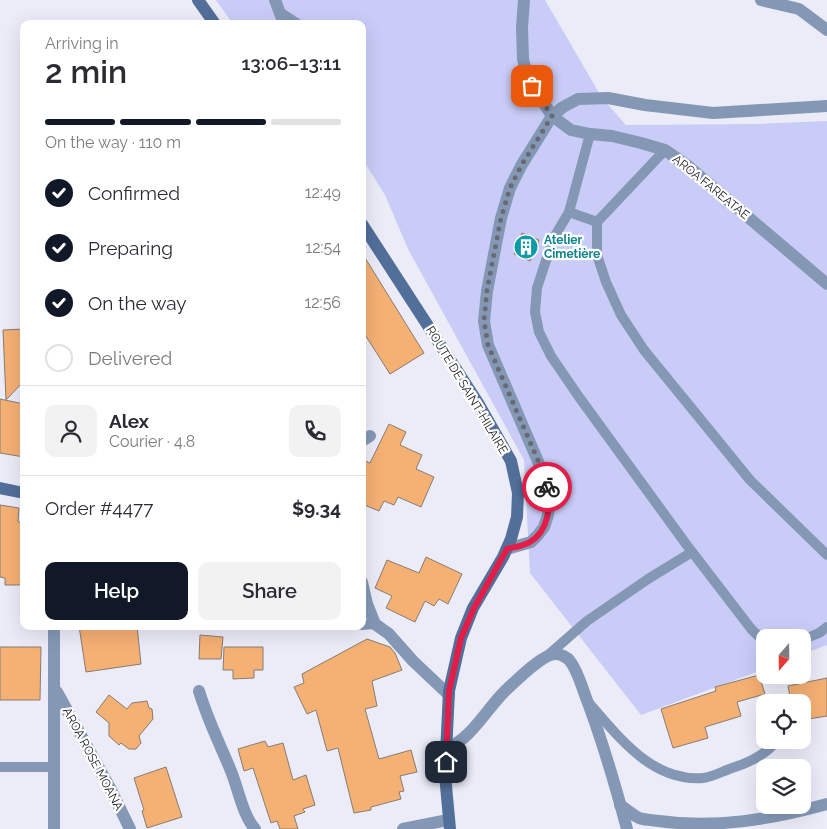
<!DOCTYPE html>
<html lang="en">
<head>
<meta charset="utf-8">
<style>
  :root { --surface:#fff; --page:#f2f2f3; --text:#2b2b33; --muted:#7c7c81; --line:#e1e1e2; --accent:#111827 }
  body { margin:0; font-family:Raleway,sans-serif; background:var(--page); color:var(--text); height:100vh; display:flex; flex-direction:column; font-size:19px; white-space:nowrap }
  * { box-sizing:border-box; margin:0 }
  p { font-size:16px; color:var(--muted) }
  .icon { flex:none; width:28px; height:28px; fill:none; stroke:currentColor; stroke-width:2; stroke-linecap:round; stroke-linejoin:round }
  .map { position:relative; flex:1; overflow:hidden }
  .side { position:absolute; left:20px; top:20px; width:346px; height:610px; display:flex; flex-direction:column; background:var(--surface); border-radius:10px; box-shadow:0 5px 20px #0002 }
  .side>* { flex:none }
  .needle { width:32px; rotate:200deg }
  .tools { position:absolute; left:756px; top:629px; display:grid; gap:10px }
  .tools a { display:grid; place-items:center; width:55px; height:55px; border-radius:10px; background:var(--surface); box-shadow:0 5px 20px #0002; font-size:25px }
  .pin { position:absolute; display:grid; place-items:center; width:42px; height:42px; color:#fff; margin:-21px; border-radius:10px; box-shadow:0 2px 8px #0006 }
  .courier { position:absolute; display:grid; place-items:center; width:50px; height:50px; margin:-25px; border:4px solid #e11d48; border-radius:50%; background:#fff; color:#222; box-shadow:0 1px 6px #0007 }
  .overview em { font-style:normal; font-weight:600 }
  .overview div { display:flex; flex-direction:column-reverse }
  .overview { display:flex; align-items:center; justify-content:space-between; height:85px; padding:0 25px }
  h1 { font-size:32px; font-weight:600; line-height:38px }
  .bar { display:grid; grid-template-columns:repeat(4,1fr); gap:8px 5px; align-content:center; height:60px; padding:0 25px }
  .bar i { height:6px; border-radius:4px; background:var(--line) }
  .bar .current { background:var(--accent) }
  .bar p { grid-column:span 4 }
  .line { display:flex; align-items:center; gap:12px; padding:0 25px; border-top:1px solid var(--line) }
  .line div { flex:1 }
  .round { display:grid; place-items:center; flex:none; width:52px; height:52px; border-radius:10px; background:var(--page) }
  ol { padding:0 25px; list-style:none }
  li { display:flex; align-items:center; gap:15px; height:55px }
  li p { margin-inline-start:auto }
  li .icon { padding:5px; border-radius:50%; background:var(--accent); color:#fff; stroke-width:4 }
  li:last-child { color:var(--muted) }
  li i { width:28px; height:28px; border:2px solid var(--line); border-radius:50% }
  .primary-button { display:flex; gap:10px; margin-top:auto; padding:10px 25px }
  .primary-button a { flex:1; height:58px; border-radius:10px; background:var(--accent); color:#fff; font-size:20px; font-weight:600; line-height:58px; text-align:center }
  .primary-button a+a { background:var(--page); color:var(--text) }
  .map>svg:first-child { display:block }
  .green { fill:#c9ccf7 }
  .building { fill:#f5b074; stroke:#867c74 }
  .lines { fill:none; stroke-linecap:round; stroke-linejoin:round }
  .service { stroke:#8498b6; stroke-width:10 }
  .minor { stroke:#8498b6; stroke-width:12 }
  .secondary { stroke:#526f9a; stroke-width:12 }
  .done { stroke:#696971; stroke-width:5; stroke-dasharray:0 9 }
  .route { stroke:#e11d48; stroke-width:6 }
  .labels { text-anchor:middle; stroke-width:4.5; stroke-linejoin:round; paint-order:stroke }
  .street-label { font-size:12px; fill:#232328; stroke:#fff }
  .culture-label { font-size:12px; font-weight:bold; fill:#0d838f; stroke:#fff; text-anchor:start }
</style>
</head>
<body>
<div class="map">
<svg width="827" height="829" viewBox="0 0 827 829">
  <rect width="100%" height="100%" fill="#ebecf8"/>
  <path class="green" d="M216 0H545L602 98 626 125 757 124 827 121V645L803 654 802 638H765V669L641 715 530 573 524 460 408 249 385 195 363 160 362 24H233Z"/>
  <g class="building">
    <path d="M522 233 539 240 530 261 514 254Z"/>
    <path d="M362 253 424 353 390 374 362 330Z"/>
    <path d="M24 329V381L6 400 3 330Z"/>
    <path d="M0 399 24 404V457L0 453Z"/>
    <path d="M389 424 406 432 400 445 422 455 416 469 434 477 421 507 398 497 394 505 384 501 379 511 362 504V459L370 463Z"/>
    <path d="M0 505 19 508 18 522 24 523V585H5V578L0 577Z"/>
    <path d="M426 557 462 574 448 604 439 599 434 606 425 601 415 622 386 608 392 596 375 588 387 560 419 573Z"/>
    <path d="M79 626H137L141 664 86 672Z"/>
    <path d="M200 635 223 637 221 659H199Z"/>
    <path d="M367 639 390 647 395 653 402 670 372 681 377 706 365 709 379 759 411 750 417 772 400 776 404 791 399 792 401 799 371 807V810L354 813 338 748 327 751 316 710 307 714 294 687 304 683 302 674Z"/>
    <path d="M0 647H41L40 700H0Z"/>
    <path d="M224 647H263V670H254V678L233 679V670H223Z"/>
    <path d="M759 675 765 694 737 702 741 716 705 727 708 738 673 748 661 709 716 691 715 687Z"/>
    <path d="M827 678V716L802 720V702H791L788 686Z"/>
    <path d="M109 695 127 709 132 703 147 701 149 708 152 709 153 719 139 736 141 743 136 749H129L121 743 119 745 109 736V723L96 712Z"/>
    <path d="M265 741 268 747 283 743 293 780 306 775 315 805 303 809 305 812 294 816 298 829H280L277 821 271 823 253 768 244 771 238 749Z"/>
    <path d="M166 767 182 817 147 828 142 811 144 810 134 778Z"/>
  </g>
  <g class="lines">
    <g class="service">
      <path d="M281 13 298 24"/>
      <path d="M590 134 569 212 553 239 537 288 535 312 539 332 551 356 579 397 686 544 752 630 765 642"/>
      <path d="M665 150 597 222V255L606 282 621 315 644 350 750 480 827 555"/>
      <path d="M569 212 597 222"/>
      <path d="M362 625 375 624"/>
      <path d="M802 640 819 633 827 627"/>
      <path d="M547 656 587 621 648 579 692 552"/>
      <path d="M589 703C619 737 652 782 703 778 713 777 723 771 732 768 748 763 767 754 777 740"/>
      <path d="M0 767H55"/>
    </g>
    <g class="minor">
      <path d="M275 0 284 24"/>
      <path d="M524 0 522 28 523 59 527 76 552 116 571 130 590 134 612 136 641 143 665 150 688 166 827 284"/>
      <path d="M761 0 799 9 827 30"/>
      <path d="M362 441 370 436"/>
      <path d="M507 549 531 542 538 535 544 527 548 515 550 498 543 473 488 345 484 321 487 291 501 218 510 188 521 166 552 116 563 107 578 99 608 98 645 105 713 113 827 106"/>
      <path d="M362 582 367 604 375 624 389 634 413 661 449 695"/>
      <path d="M54 626V829"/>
      <path d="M199 691C208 721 220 744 231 771 238 788 243 816 255 829"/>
      <path d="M57 692 110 788 130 829"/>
      <path d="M446 749C472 738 485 711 505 691 515 682 543 653 556 654 560 654 567 657 570 661 577 670 581 684 585 695 602 739 615 784 627 829"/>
      <path d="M620 805C626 809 633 815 639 818 645 820 652 820 659 821 716 829 772 819 827 804"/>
      <path d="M403 829 448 820"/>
    </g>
    <g class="secondary">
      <path d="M198 0 215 24"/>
      <path d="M362 224 478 403 511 461 518 493 517 517 511 539 503 557 473 608 461 638 449 691 445 775 450 829"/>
      <path d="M0 488 24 493"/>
    </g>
  </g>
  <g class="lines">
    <path class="done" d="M532 86 552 116 521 166 510 188 501 218 487 290 484 321 488 345 543 472 547 487"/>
    <path class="route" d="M446 762 449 691 461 638 474 608 507 549C514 547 524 546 530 542 549 531 551 505 547 487"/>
  </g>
  <defs>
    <symbol id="building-disc" viewBox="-11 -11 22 22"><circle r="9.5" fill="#0f9aa8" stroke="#fff"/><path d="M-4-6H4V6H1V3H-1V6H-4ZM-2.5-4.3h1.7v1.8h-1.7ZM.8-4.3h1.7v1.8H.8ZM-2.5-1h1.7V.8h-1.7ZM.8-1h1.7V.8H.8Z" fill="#fff"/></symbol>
  </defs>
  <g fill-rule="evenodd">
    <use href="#building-disc" x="512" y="233" width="28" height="28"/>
  </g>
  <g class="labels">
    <g class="street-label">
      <text transform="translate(711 187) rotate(39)" y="4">AROA FAREATAE</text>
      <text transform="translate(467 390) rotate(59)" y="4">ROUTE DE SAINT-HILAIRE</text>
      <text transform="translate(93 759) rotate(62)" y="4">AROA ROSE MOANA</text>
    </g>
    <g class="culture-label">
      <text x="544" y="244">Atelier<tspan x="544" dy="14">Cimetière</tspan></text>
    </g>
  </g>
</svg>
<div class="tools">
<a><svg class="needle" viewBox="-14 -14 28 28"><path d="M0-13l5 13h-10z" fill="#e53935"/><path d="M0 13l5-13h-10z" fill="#7c7c81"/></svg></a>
<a><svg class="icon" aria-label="locate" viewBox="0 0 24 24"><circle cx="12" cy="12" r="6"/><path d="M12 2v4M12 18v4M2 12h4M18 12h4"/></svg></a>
<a><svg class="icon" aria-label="layers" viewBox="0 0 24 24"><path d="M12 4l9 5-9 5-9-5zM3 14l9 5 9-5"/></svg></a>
</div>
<div class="pin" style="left:532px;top:86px;background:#ea580c"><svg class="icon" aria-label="bag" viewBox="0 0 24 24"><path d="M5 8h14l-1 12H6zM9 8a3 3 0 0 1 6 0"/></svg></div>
<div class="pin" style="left:446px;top:762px;background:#1f2937"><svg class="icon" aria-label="home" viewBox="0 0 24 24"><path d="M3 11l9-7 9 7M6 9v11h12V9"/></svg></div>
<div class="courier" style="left:547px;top:487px"><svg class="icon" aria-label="bike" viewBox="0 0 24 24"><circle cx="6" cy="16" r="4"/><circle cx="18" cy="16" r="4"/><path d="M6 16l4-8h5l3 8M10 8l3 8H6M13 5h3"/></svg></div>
<section class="side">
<div class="overview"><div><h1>2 min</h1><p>Arriving in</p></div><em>13:06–13:11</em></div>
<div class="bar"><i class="current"></i><i class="current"></i><i class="current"></i><i></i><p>On the way · 110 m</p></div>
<ol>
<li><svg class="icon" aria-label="check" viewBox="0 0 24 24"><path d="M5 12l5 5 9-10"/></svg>Confirmed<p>12:49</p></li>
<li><svg class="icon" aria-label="check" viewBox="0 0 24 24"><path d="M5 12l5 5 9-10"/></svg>Preparing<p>12:54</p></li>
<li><svg class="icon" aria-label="check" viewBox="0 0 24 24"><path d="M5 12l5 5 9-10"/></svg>On the way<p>12:56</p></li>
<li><i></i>Delivered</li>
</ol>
<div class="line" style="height:90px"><a class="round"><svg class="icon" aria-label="person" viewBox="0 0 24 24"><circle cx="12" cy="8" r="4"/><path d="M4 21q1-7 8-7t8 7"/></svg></a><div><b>Alex</b><p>Courier · 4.8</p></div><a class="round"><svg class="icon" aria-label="phone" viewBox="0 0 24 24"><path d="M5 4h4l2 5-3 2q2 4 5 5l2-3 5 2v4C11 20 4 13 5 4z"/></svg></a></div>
<div class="line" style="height:65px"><div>Order #4477</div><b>$9.34</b></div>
<div class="primary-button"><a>Help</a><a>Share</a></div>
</section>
</div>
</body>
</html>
